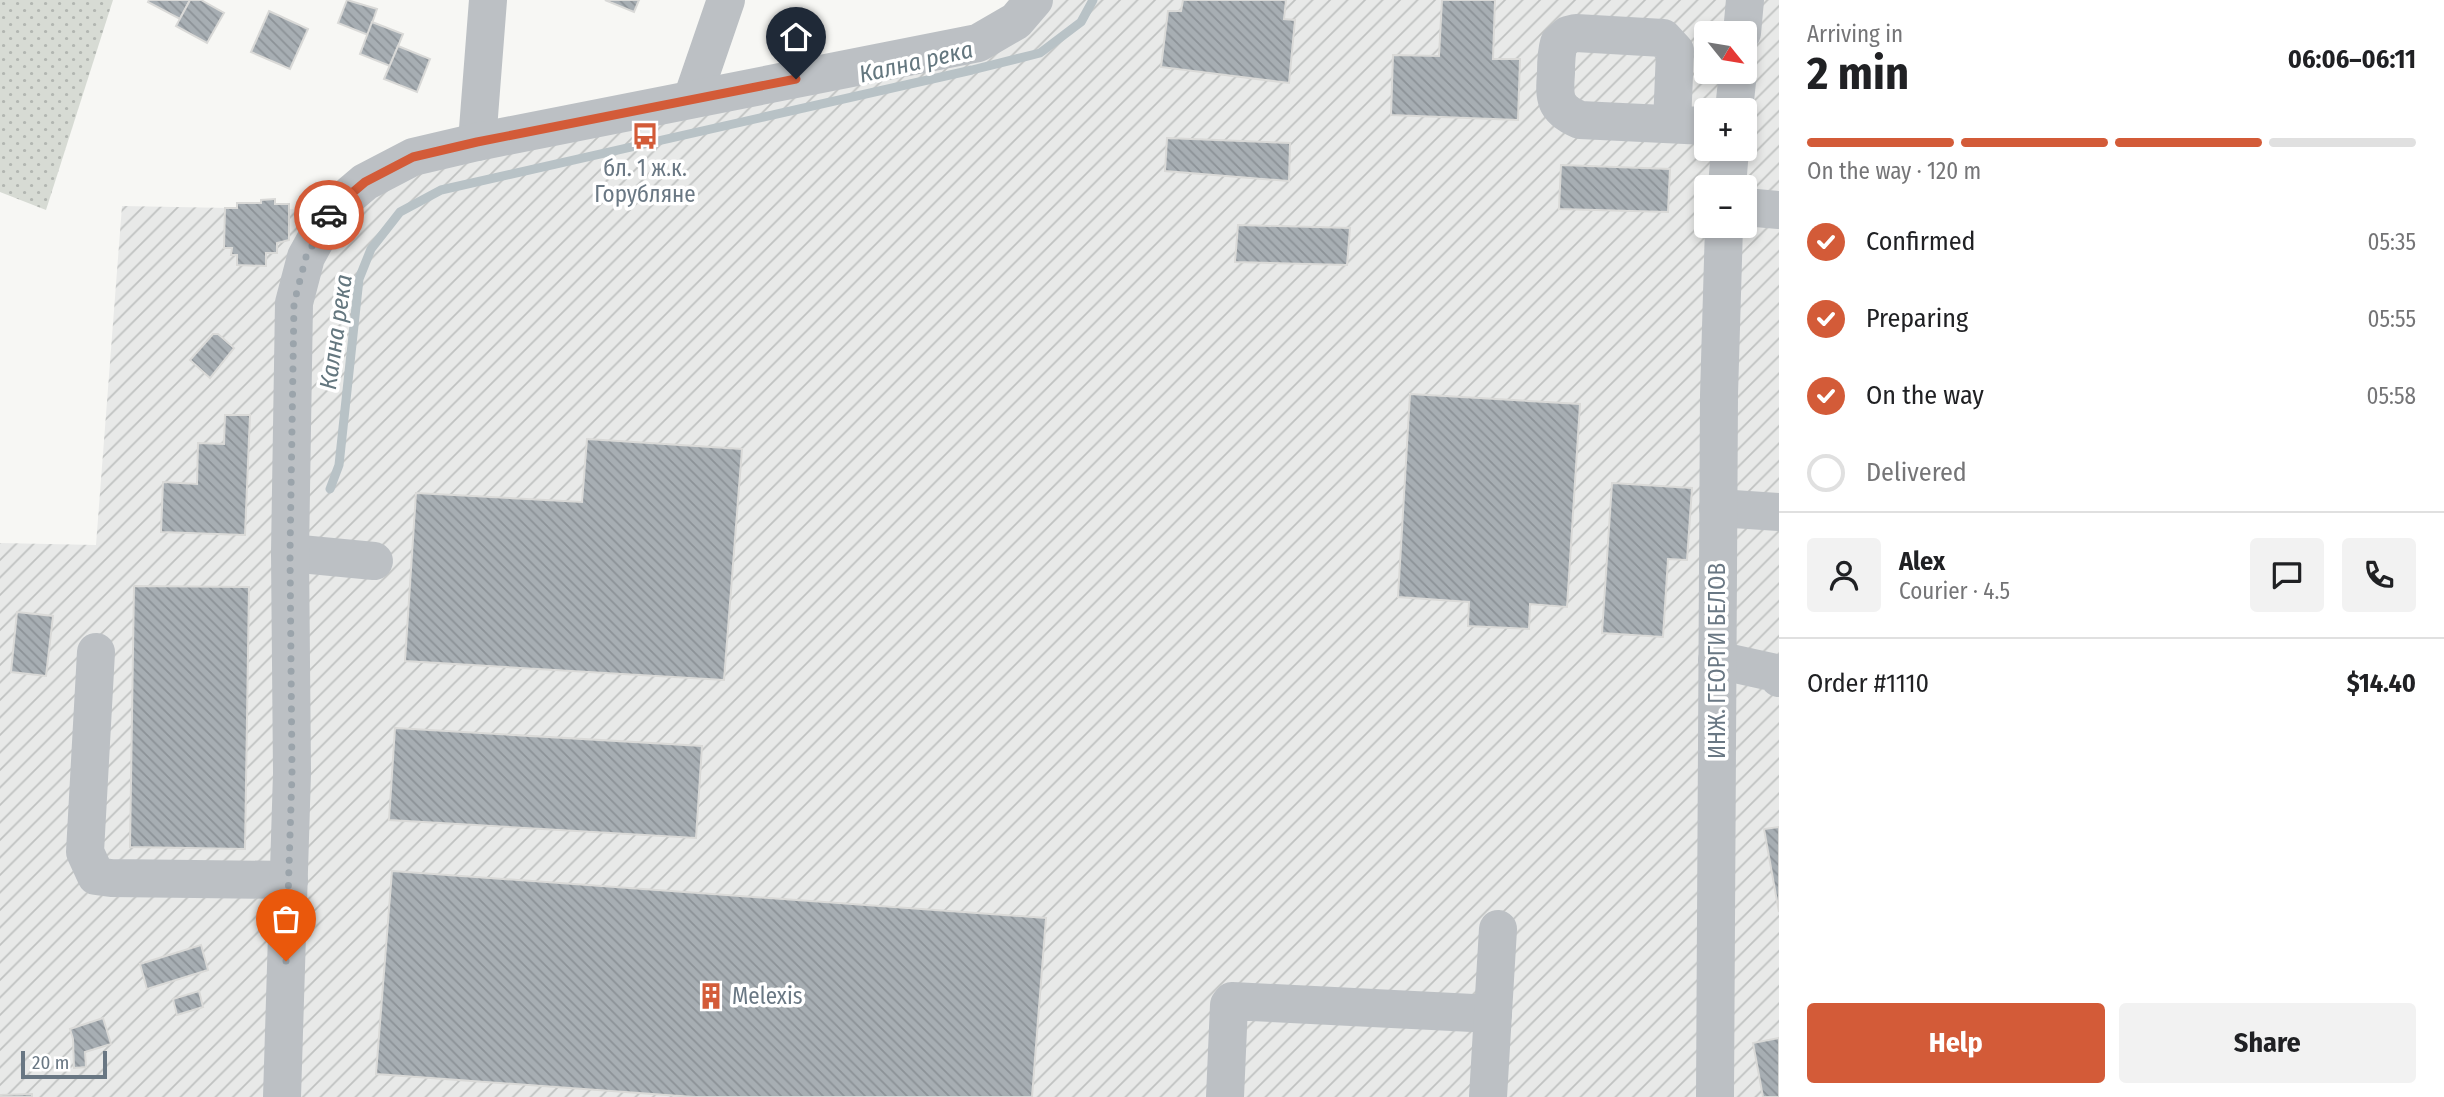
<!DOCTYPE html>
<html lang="en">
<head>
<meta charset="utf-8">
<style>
  :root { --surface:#fff; --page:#f2f2f2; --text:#202124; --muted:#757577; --line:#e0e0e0; --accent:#d35b38 }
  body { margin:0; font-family:"Fira Sans Condensed",sans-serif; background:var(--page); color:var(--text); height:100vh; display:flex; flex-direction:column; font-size:26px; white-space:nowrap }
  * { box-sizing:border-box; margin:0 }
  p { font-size:23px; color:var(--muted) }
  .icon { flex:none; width:38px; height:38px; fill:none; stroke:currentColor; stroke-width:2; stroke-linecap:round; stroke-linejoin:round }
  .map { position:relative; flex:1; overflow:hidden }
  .drawer { display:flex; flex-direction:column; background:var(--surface); width:665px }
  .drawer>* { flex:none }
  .needle { width:46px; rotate:120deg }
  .tools { position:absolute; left:1694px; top:21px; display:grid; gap:14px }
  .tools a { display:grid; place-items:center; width:63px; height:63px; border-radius:7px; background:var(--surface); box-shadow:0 4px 10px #0003; font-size:35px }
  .scale { position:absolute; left:21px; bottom:18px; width:86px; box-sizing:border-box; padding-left:7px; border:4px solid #697783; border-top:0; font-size:19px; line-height:24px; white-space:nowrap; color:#697783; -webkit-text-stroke:5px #fff; paint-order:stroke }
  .pin { position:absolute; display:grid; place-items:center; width:60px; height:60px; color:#fff; margin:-72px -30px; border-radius:50% 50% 50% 0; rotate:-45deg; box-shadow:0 0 7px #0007 }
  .pin .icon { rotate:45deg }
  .courier { position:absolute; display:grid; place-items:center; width:70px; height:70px; margin:-35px; border:5px solid #d35b38; border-radius:50%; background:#fff; color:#222; box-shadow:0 2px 9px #0007 }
  .headline em { font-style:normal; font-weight:700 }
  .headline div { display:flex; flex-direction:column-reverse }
  .headline { display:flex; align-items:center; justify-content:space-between; height:119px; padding:0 28px }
  h1 { font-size:46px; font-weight:700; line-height:52px }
  .bar { display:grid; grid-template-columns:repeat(4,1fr); gap:10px 7px; align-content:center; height:84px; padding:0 28px }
  .bar i { height:9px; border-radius:5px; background:var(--line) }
  .bar .on { background:var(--accent) }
  .bar p { grid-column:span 4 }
  .line { display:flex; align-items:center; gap:18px; padding:0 28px; border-top:2px solid var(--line) }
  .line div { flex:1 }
  .round { display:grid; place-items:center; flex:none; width:74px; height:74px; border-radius:7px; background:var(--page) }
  ol { padding:0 28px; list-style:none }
  li { display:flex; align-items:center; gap:21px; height:77px }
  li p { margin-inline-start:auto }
  li .icon { padding:7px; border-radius:50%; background:var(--accent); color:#fff; stroke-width:4 }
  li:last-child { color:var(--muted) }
  li i { width:38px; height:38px; border:4px solid var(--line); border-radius:50% }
  .button { display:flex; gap:14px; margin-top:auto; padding:14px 28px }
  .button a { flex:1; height:80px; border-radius:7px; background:var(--accent); color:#fff; font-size:28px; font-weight:700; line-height:80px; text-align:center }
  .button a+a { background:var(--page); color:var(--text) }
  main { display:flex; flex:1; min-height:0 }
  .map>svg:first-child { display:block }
  .industrial { fill:url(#industrial-furrows); fill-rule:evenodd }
  .grass { fill:url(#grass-dots) }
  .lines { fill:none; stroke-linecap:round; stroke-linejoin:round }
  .stream { stroke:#b8c2c6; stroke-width:9 }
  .building { fill:url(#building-back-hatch); stroke:#d9d9d7; stroke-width:2 }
  .minor { stroke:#bcc0c4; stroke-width:38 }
  .done { stroke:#9ba4ab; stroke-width:7; stroke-dasharray:0 12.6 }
  .route { stroke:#d35b38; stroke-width:9 }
  .labels { text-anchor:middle; stroke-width:7; stroke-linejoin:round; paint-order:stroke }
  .poi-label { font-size:23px; fill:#697783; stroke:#fff }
  .street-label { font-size:23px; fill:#697783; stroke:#fff }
  .water-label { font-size:24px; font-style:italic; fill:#64777f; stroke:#fff }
</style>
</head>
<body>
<main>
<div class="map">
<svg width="1779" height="1097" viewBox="0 0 1779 1097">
  <defs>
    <pattern id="industrial-furrows" width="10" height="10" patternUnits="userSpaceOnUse" patternTransform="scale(1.75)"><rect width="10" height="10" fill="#e8e9e8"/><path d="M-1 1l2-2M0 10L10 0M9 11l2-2" fill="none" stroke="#c0c2c1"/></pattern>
    <pattern id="grass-dots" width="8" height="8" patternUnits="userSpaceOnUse" patternTransform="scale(1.75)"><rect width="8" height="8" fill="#d7dbd4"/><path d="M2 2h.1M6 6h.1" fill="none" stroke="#b2b6b1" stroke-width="1.8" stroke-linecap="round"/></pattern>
    <pattern id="building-back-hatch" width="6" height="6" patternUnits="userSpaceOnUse" patternTransform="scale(1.75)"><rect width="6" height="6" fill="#a7aeb3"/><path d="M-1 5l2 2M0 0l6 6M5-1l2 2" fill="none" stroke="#8c9297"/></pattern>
  </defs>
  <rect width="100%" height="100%" fill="#f7f7f4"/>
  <path class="industrial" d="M1034 0H1779V1097H0V543L96 545 122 206 332 210 365 182 978 43ZM1706 33H1745V72H1706ZM1706 110H1745V149H1706ZM1706 187H1745V226H1706Z"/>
  <path class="grass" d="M0 0H113L46 210 0 192Z"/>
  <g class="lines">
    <path class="stream" d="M330 489 339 465 359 279 371 249 400 212 441 190 972 70 1040 53 1081 22 1093 0"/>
  </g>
  <g class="building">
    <path d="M149 0H190L180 19 148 2Z"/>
    <path d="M190 0H201L224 13 207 43 176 26Z"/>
    <path d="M347 0 377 9 368 35 338 23Z"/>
    <path d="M605 0H639L634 12Z"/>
    <path d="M1183 0H1286L1284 19 1295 20 1289 83 1161 67 1168 11H1181Z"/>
    <path d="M1442 0H1495L1493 59H1520L1518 120 1391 115 1393 55 1439 56Z"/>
    <path d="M269 11 308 29 290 69 251 52Z"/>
    <path d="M372 22 403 34 390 66 360 54Z"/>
    <path d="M398 46 430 59 417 92 384 79Z"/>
    <path d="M1167 138 1290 143 1289 181 1165 171Z"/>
    <path d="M1561 165 1670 169 1668 212 1559 209Z"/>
    <path d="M275 199V204H289V240L277 243V253H266V266L237 265V255H231L232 248H224L225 208H237V203H261V200Z"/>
    <path d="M1238 225 1350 228 1347 265 1235 262Z"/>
    <path d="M213 334H218L234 348 210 378 190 360Z"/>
    <path d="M1410 394 1580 404 1567 607 1530 604 1529 629 1468 626 1469 602 1398 597Z"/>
    <path d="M225 415H250L245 535 161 532 163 482 197 484 198 443 224 444Z"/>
    <path d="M587 439 742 449 724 680 405 661 416 493 582 502Z"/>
    <path d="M1612 483 1692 488 1687 560 1668 559 1663 637 1602 633Z"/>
    <path d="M134 586 249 587 245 849 130 847Z"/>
    <path d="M17 612 53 616 46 676 11 672Z"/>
    <path d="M395 728 702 746 696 838 389 820Z"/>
    <path d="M1779 827V912L1764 829Z"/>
    <path d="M392 871 1046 918 1032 1097H694L376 1074Z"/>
    <path d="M201 945 208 970 147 989 140 964Z"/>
    <path d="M199 991 203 1007 177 1015 173 999Z"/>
    <path d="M103 1018 111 1044 85 1052 86 1067 74 1068 73 1039 70 1029Z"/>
    <path d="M1779 1038V1097H1763L1753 1043Z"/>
    <path d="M32 1094V1097H0V1095Z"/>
  </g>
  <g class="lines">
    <g class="minor">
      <path d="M1742 33 1745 0"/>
      <path d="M692 99 726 0"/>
      <path d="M1734 110 1738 72"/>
      <path d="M1672 124 1675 51 1663 38 1576 33 1568 35 1559 43C1556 53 1556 63 1556 73 1554 98 1554 109 1580 120L1706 126"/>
      <path d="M477 142 488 0"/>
      <path d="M1727 187 1730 149"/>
      <path d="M1745 207 1779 210"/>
      <path d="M1718 508 1779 512"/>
      <path d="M290 553 374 561"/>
      <path d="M96 652 85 852 96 876 111 878 289 880"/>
      <path d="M1717 660 1776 673 1779 678"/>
      <path d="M282 1097 292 773 290 553 294 303 306 257 332 210 365 182 413 157 477 142 978 43 1016 21 1034 0"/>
      <path d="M1225 1097 1229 1005 1232 1001 1493 1014"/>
      <path d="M1488 1097 1498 929"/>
      <path d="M1715 1097 1719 395 1724 226"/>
    </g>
  </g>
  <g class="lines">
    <path class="done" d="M286 961 292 773 290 553 294 303 306 257 329 215"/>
    <path class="route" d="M329 215 332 210 365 182 413 157 477 142 796 79"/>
  </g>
  <defs>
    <symbol id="bus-bare" viewBox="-9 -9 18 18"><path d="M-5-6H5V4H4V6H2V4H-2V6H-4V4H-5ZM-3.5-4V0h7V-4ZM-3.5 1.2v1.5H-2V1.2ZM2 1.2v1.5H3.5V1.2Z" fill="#d35b38" stroke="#fff" stroke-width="2.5" paint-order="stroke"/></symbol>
    <symbol id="building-bare" viewBox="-9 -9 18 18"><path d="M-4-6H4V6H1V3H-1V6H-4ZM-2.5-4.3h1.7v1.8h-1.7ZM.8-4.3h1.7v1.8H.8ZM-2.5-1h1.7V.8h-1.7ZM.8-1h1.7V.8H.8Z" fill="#d35b38" stroke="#fff" stroke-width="2.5" paint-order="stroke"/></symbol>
  </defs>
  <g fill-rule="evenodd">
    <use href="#bus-bare" x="626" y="117" width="38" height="38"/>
    <use href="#building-bare" x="692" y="977" width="38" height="38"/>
  </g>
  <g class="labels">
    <g class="poi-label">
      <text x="645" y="176">бл. 1 ж.к.<tspan x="645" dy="26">Горубляне</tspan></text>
      <text x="732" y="1004" text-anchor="start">Мelexis</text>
    </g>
    <g class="street-label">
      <text transform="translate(1717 661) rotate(-90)" y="8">ИНЖ. ГЕОРГИ БЕЛОВ</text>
    </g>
    <g class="water-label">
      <text transform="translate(916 62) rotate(-13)" y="8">Кална река</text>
      <text transform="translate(336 332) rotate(-82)" y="8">Кална река</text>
    </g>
  </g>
</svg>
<div class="tools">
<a><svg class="needle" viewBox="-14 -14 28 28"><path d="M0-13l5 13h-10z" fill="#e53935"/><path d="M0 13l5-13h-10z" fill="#757577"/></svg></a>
<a>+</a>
<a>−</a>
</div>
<div class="scale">20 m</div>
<div class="pin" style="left:286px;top:961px;background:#ea580c"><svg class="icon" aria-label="bag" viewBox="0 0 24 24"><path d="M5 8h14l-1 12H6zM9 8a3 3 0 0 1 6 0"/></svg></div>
<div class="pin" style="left:796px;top:79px;background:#1f2937"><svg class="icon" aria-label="home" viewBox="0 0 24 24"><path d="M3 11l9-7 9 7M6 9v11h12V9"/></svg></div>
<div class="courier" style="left:329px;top:215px"><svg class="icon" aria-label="car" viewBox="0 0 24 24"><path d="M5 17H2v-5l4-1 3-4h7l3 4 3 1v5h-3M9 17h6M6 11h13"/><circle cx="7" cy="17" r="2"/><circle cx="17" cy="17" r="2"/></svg></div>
</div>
<section class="drawer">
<div class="headline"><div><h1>2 min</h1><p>Arriving in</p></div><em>06:06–06:11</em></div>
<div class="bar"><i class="on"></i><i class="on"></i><i class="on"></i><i></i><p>On the way · 120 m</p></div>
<ol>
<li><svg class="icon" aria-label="check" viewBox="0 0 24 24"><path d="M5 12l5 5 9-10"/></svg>Confirmed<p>05:35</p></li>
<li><svg class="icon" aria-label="check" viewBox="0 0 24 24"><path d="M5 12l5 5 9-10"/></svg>Preparing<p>05:55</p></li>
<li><svg class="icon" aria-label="check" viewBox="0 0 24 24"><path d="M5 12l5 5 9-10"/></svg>On the way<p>05:58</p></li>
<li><i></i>Delivered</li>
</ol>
<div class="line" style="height:126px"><a class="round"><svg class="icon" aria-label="person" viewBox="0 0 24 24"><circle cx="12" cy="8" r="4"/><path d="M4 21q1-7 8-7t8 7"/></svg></a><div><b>Alex</b><p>Courier · 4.5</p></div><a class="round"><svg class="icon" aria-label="chat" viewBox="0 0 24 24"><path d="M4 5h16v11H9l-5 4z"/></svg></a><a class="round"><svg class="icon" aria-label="phone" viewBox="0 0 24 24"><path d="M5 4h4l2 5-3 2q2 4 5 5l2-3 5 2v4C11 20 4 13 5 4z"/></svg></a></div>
<div class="line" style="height:91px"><div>Order #1110</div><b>$14.40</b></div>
<div class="button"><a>Help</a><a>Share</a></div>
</section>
</main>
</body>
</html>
